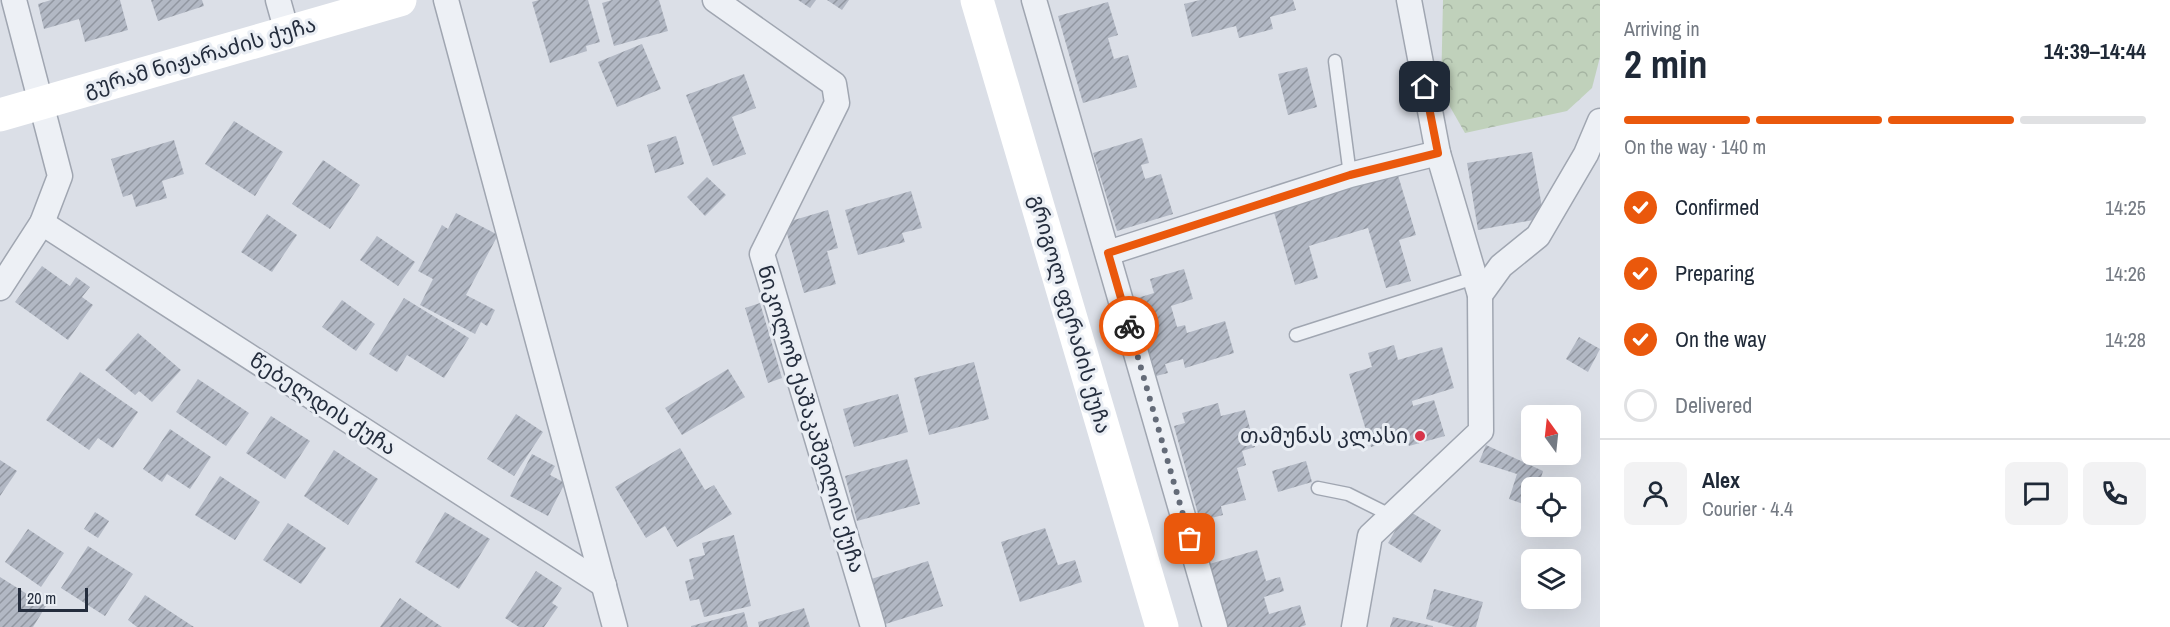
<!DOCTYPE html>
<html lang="en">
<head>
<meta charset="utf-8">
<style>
  :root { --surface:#fff; --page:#f2f2f3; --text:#1f2937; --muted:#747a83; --line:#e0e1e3; --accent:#ea580c }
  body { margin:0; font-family:"Archivo Narrow","Noto Sans Georgian",sans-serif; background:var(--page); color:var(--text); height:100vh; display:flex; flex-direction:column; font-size:22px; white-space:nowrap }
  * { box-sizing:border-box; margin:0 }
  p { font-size:20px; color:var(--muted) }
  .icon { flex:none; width:33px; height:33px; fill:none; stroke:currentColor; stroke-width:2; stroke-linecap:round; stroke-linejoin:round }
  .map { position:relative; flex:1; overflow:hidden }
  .panel { display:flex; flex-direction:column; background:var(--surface); width:570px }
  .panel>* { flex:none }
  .needle { width:39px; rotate:345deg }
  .controls { position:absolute; left:1521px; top:405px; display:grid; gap:12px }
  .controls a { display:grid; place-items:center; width:60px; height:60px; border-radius:9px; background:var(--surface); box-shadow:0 6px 24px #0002; font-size:30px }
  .scale { position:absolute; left:18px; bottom:15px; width:70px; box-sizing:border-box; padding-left:6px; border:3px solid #242d3d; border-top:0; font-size:16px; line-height:21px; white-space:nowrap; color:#242d3d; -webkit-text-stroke:4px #eaeef4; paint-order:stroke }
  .pin { position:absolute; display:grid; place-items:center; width:51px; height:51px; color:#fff; margin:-26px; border-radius:12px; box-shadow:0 3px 9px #0006 }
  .courier { position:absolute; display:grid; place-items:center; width:60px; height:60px; margin:-30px; border:4px solid #ea580c; border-radius:50%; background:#fff; color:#222; box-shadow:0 2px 8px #0007 }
  .head em { font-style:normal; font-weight:700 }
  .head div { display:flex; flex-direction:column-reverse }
  .head { display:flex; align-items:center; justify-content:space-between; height:102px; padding:0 24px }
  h1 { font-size:39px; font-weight:700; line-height:45px }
  .bar { display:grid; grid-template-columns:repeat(4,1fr); gap:9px 6px; align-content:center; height:72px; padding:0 24px }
  .bar i { height:8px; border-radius:4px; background:var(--line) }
  .bar .on { background:var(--accent) }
  .bar p { grid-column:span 4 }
  .line { display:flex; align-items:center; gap:15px; padding:0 24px; border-top:2px solid var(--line) }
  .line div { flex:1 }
  .round { display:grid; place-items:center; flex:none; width:63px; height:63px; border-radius:9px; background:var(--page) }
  ol { padding:0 24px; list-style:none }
  li { display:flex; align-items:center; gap:18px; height:66px }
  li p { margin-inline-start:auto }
  li .icon { padding:6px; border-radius:50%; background:var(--accent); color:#fff; stroke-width:4 }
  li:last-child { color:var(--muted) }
  li i { width:33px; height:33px; border:3px solid var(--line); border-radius:50% }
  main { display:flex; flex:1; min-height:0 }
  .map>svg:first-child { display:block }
  .forest { fill:url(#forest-crowns) }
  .building { fill:url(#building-hatch) }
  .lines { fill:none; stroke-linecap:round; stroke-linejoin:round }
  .lane-casing { stroke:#a0a6b1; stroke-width:15 }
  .street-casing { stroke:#a0a6b1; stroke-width:27 }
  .lane { stroke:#edf0f5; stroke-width:12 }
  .street { stroke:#edf0f5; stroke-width:24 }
  .secondary { stroke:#fff; stroke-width:33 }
  .done { stroke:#646b78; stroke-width:6; stroke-dasharray:0 10.8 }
  .route { stroke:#ea580c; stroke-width:8 }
  .poi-dot { fill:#d73449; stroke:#eaeef4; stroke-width:2 }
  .labels { text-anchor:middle; stroke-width:6; stroke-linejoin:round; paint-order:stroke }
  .street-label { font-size:21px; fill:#242d3d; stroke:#eaeef4 }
  .poi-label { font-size:21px; fill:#242d3d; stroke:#eaeef4; text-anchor:end }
</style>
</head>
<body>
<main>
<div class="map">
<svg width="1600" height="627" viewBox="0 0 1600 627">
  <defs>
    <pattern id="forest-crowns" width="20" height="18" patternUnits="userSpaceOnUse" patternTransform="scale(1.5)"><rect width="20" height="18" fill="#c0d1bb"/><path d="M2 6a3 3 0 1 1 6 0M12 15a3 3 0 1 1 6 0" fill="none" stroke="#a5b4a2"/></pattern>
    <pattern id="building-hatch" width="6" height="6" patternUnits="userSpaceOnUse" patternTransform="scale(1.5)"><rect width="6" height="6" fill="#b2b8c4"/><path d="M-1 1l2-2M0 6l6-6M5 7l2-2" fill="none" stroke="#9196a0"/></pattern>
  </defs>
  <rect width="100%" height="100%" fill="#dbdfe7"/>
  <path class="forest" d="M1443 0H1600V57L1592 88 1567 111 1465 133 1441 91Z"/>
  <g class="building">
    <path d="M51 0H120L128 30 85 42 79 19 44 29 38 4Z"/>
    <path d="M151 0H202L204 6 158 21Z"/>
    <path d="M539 0H588L600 42 586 46 587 51 550 63 532 2Z"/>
    <path d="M612 0H659L668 31 614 46 602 3Z"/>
    <path d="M798 0H816L810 8Z"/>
    <path d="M827 0H849L842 10Z"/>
    <path d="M1200 0H1293L1296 10 1270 17 1273 29 1239 38 1236 26 1192 37 1184 4Z"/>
    <path d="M1108 2 1118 35 1108 38 1114 59 1128 55 1137 87 1083 103 1058 16Z"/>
    <path d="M642 44 661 89 617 107 598 62Z"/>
    <path d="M1307 67 1317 107 1288 115 1278 74Z"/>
    <path d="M744 74 756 108 732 117 746 154 713 166 686 95Z"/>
    <path d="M234 121 283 152 255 196 205 164Z"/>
    <path d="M676 136 684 164 655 173 647 145Z"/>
    <path d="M1142 138 1149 163 1141 165 1145 179 1161 174 1173 214 1117 231 1093 153Z"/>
    <path d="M174 140 184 174 162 181 167 198 136 207 132 194 123 197 111 159Z"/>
    <path d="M1532 152 1544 218 1478 230 1467 163Z"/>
    <path d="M323 160 360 185 330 229 292 204Z"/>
    <path d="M1397 172 1416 235 1399 240 1411 281 1386 288 1368 228 1309 246 1318 278 1295 285 1273 209Z"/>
    <path d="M707 177 726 195 705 216 687 197Z"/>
    <path d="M911 191 922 228 902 233 905 242 858 255 845 210Z"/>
    <path d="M828 210 838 248 827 251 836 284 804 293 784 223Z"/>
    <path d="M456 213 498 235 466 295 495 310 487 326 481 322 475 334 420 305 433 279 418 271 442 225 448 229Z"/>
    <path d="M267 214 297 235 272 272 241 252Z"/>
    <path d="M377 236 415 262 398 286 360 260Z"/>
    <path d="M42 266 70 286 76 277 90 287 82 297 93 305 68 340 15 302Z"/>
    <path d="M1184 269 1193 299 1171 306 1177 327 1185 325 1187 333 1225 321 1234 353 1185 368 1183 359 1165 364 1168 373 1156 376 1134 299 1154 293 1150 279Z"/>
    <path d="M404 298 469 338 444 378 407 355 397 372 369 354Z"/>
    <path d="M342 300 375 324 356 351 322 327Z"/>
    <path d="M760 303 782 378 768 383 745 308Z"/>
    <path d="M138 333 181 370 152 402 139 391 135 395 105 370Z"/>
    <path d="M1579 337 1600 349 1588 372 1566 359Z"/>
    <path d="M1394 345 1398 360 1442 347 1454 388 1412 401 1413 406 1434 400 1445 436 1409 446 1406 437 1371 447 1349 374 1372 367 1368 353Z"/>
    <path d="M974 362 989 419 929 435 914 378Z"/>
    <path d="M728 369 745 397 682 435 665 408Z"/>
    <path d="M80 372 138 412 113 448 98 438 89 450 46 420Z"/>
    <path d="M198 379 249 413 226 446 176 412Z"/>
    <path d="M898 394 908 432 854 447 843 409Z"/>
    <path d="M1218 403 1221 416 1245 410 1255 447 1242 451 1246 465 1237 468 1246 500 1221 506 1223 515 1200 521 1174 426 1185 423 1182 413Z"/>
    <path d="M516 414 543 432 514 476 487 459Z"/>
    <path d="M271 416 310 441 285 479 246 453Z"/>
    <path d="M170 429 211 457 190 489 167 474 162 482 143 469Z"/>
    <path d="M1486 445 1543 471 1538 488H1532V507L1509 499 1517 474 1479 462Z"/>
    <path d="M680 448 705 490 714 485 732 514 677 547 665 526 646 538 615 487Z"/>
    <path d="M334 450 378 479 348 525 304 496Z"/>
    <path d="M532 454 555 466 550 475 565 483 548 516 510 496Z"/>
    <path d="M907 459 920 504 857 521 845 476Z"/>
    <path d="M0 460 17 471 0 496Z"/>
    <path d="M1306 461 1312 482 1278 492 1272 471Z"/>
    <path d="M220 476 260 502 235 540 195 515Z"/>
    <path d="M1407 510 1441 530 1421 563 1388 543Z"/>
    <path d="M95 512 109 521 98 538 84 529Z"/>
    <path d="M445 512 490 539 459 589 415 562Z"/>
    <path d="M288 523 326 548 301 584 263 560Z"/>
    <path d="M1045 528 1058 565 1075 560 1082 582 1020 602 1001 542Z"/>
    <path d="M28 529 64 553 41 587 5 562Z"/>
    <path d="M734 535 751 606 704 617 699 599 690 601 685 581 694 579 689 559 705 555 702 543Z"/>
    <path d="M88 546 133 574 105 616 61 588Z"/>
    <path d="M1257 550 1266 581 1280 577 1284 591 1264 597 1269 614 1300 605 1306 625 1300 627H1224L1206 565Z"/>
    <path d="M928 561 943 606 879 626 865 581Z"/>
    <path d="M536 571 562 588 552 603 558 607 544 627H519L505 618Z"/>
    <path d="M0 577 46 606 33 627H0Z"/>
    <path d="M1434 589 1483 602 1476 627H1455L1426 619Z"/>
    <path d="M145 595 194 627H137L128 620Z"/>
    <path d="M400 598 442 627H380Z"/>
    <path d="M804 608 810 627H759L758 622Z"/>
    <path d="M744 612 748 627H691V626Z"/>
    <path d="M1393 617 1433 626V627H1390Z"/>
  </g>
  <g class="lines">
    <defs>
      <g id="lane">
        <path d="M1335 61 1350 175"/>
        <path d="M1296 335 1474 278"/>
        <path d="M1318 488 1348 494 1392 516"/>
      </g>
      <g id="street">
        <path d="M278 0 287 32"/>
        <path d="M446 0 615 627"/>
        <path d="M715 0 834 84 837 103 762 254 873 627"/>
        <path d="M1034 0 1215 627"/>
        <path d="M42 223 604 585"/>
        <path d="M1108 253 1350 175 1438 153"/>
        <path d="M0 288 42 223 60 176 14 0"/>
        <path d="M1480 295 1501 266 1538 236 1586 154 1600 121"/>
        <path d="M1354 627 1370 536 1481 431 1480 295 1438 153 1409 0"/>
      </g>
    </defs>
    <use href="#lane" class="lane-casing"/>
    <use href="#street" class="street-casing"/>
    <use href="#lane" class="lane"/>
    <use href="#street" class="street"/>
    <g class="secondary">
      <path d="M977 0 1162 627"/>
      <path d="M0 115 400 0"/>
    </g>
  </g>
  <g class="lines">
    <path class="done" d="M1129 326 1190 539"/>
    <path class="route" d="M1129 326 1108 253 1350 175 1438 153 1425 87"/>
  </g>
  <circle class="poi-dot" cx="1420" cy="436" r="6"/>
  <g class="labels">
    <g class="street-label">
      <text transform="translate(200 57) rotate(-16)" y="7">გურამ ნიჟარაძის ქუჩა</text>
      <text transform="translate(1070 314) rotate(74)" y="7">გრიგოლ ფერაძის ქუჩა</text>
      <text transform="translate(323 404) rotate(33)" y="7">წებელდის ქუჩა</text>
      <text transform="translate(811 419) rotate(73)" y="7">ნიკოლოზ ქაშაკაშვილის ქუჩა</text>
    </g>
    <g class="poi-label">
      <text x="1408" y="443">თამუნას კლასი</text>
    </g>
  </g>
</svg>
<div class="controls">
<a><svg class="needle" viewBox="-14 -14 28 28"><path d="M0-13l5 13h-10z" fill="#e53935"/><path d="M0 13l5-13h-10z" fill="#747a83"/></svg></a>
<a><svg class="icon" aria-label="locate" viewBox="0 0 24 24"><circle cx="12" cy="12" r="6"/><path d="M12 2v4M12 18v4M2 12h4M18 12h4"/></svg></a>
<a><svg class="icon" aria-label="layers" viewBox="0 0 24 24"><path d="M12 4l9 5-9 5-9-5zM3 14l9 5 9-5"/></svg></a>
</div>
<div class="scale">20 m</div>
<div class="pin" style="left:1190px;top:539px;background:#ea580c"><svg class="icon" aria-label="bag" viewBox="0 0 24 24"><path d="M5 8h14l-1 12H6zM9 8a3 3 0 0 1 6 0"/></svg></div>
<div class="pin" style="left:1425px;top:87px;background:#1f2937"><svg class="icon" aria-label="home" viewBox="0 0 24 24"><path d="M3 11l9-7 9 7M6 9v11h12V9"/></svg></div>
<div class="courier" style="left:1129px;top:326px"><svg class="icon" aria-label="bike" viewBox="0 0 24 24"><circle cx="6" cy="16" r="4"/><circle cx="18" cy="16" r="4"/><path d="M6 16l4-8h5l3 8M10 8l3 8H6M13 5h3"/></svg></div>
</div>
<section class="panel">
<div class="head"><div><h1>2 min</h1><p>Arriving in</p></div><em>14:39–14:44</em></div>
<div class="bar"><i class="on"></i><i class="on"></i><i class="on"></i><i></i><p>On the way · 140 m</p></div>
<ol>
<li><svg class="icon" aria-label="check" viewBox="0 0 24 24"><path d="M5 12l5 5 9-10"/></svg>Confirmed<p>14:25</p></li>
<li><svg class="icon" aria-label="check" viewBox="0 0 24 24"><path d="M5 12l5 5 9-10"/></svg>Preparing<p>14:26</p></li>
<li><svg class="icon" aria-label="check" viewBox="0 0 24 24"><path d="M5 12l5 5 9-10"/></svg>On the way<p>14:28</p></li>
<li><i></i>Delivered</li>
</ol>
<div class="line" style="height:108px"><a class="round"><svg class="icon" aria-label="person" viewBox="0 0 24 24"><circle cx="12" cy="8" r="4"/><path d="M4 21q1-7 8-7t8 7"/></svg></a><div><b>Alex</b><p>Courier · 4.4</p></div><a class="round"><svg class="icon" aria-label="chat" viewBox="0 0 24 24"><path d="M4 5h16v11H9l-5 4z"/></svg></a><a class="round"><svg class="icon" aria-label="phone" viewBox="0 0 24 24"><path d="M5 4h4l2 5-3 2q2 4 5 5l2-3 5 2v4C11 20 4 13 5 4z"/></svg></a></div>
</section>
</main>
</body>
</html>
